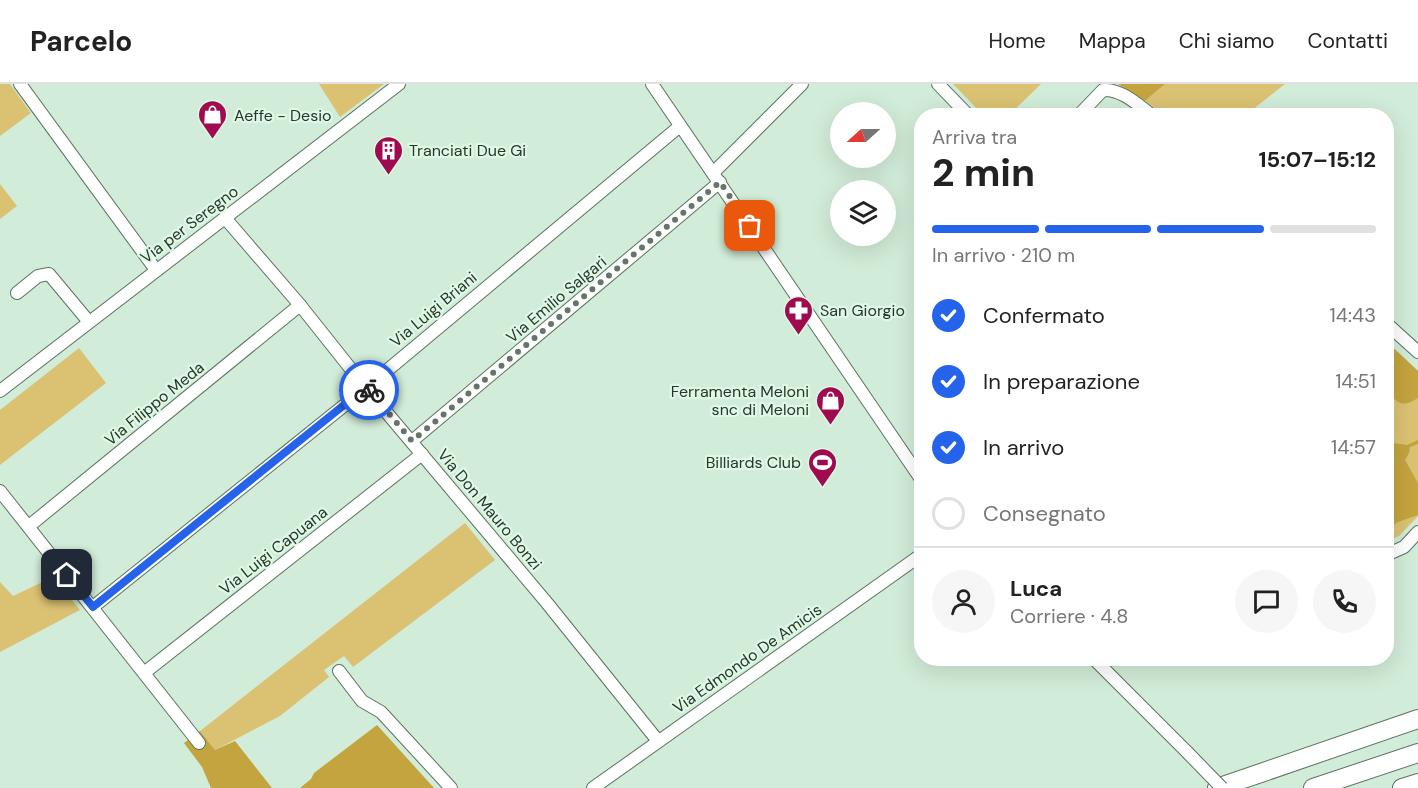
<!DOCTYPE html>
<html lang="it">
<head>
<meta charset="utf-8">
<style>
  :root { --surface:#fff; --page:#f6f6f6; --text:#222; --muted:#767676; --line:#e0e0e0; --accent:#2563eb }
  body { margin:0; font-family:"DM Sans",sans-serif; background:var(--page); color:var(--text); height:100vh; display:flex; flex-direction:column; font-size:22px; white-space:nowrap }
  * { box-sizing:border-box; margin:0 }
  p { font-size:20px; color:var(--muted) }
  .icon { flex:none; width:33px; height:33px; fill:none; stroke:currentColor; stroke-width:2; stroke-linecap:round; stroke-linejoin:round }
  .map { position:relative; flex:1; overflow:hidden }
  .side { position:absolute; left:914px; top:24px; width:480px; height:558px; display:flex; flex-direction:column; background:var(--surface); border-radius:24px; box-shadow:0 6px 24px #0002 }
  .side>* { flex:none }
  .needle { width:39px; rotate:249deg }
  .controls { position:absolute; left:830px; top:18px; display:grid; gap:12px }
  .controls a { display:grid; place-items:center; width:66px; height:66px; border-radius:50%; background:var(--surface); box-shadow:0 6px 24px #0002; font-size:30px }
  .pin { position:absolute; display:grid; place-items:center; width:51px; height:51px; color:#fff; margin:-26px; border-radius:12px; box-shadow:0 3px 9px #0006 }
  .courier { position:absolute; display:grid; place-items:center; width:60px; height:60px; margin:-30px; border:4px solid #2563eb; border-radius:50%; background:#fff; color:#222; box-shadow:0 2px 8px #0007 }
  .headline em { font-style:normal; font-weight:700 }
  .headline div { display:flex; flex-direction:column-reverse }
  .headline { display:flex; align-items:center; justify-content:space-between; height:102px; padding:0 18px }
  h1 { font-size:39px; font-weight:700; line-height:45px }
  .bar { display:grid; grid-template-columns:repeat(4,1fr); gap:9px 6px; align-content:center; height:72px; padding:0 18px }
  .bar i { height:8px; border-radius:4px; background:var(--line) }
  .bar .active { background:var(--accent) }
  .bar p { grid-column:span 4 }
  .line { display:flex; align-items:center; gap:15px; padding:0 18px; border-top:2px solid var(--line) }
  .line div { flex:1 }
  .round { display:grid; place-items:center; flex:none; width:63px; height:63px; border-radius:32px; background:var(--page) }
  ol { padding:0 18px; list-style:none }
  li { display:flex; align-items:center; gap:18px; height:66px }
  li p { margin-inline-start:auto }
  li .icon { padding:6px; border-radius:50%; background:var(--accent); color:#fff; stroke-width:4 }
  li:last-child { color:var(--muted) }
  li i { width:33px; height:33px; border:3px solid var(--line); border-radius:50% }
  header { display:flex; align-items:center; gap:36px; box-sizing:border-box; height:84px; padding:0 30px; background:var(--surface); border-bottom:2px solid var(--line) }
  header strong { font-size:28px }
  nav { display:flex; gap:33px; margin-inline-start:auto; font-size:21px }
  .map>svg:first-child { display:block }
  .green { fill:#dbc273 }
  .forest { fill:#c3a43e }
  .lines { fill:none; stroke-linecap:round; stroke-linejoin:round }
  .minor-casing { stroke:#5b7361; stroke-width:14 }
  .highway-casing { stroke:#5b7361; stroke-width:20 }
  .minor { stroke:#fff; stroke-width:12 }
  .highway { stroke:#fff; stroke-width:18 }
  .minor-bridge-casing { stroke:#5b7361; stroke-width:14; stroke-linecap:butt }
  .minor-bridge { stroke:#fff; stroke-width:12 }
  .done { stroke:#647569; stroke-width:6; stroke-dasharray:0 10.8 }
  .route { stroke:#2563eb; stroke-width:8 }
  .labels { text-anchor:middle; stroke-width:4.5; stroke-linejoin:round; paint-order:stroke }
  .poi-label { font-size:16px; fill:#2a352d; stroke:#defae5; text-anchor:start }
  .street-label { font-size:16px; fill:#2a352d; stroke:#defae5 }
</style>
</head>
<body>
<header>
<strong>Parcelo</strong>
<nav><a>Home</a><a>Mappa</a><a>Chi siamo</a><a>Contatti</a></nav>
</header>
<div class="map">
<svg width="1418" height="704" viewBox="0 0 1418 704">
  <rect width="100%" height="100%" fill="#d1ecd8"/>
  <g class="green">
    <path d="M0 0H10L31 29 0 52Z"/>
    <path d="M319 0H384L340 33Z"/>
    <path d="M953 0H1041L1009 31 984 32Z"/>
    <path d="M1165 0H1285L1247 30 1248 31H1165L1145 17Z"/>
    <path d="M0 100 17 122 0 135Z"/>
    <path d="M1386 257 1418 287V432L1399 452 1386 458Z"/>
    <path d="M79 264 106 299 0 381V326Z"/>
    <path d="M465 439 495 476 353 583 344 572 324 586 329 593 280 632 215 666 200 647Z"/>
    <path d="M53 493 80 526 0 568V498L13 512Z"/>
  </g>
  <g class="forest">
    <path d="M1118 0H1165L1145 17Z"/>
    <path d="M1386 257 1418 287V314C1402 324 1399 320 1386 307Z"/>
    <path d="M1418 356V360L1410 363 1409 369 1405 376 1418 399V431L1398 438 1386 446V358L1407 361Z"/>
    <path d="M377 641 434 704H300L311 695 314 689Z"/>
    <path d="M200 647 215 666 235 657 272 704H211L202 683 184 659Z"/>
  </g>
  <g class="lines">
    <defs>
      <g id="minor">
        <path d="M20 0 156 186"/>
        <path d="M652 0 921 395"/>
        <path d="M938 0 969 32"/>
        <path d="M1078 32 1103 6C1122 5 1138 21 1153 32"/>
        <path d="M713 89 802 0"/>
        <path d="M225 134 300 221 366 304 547 519 658 657"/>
        <path d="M17 209 38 192 49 190 89 238"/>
        <path d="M1386 239 1418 268"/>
        <path d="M0 307 399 0"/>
        <path d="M412 357 720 98"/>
        <path d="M0 407 199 659"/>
        <path d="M29 442 300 221"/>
        <path d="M1386 471 1404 463 1418 448"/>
        <path d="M93 523 366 304 680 42"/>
        <path d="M1093 574 1187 668"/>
        <path d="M339 587 362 617 381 628 451 704"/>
        <path d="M144 589 422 370"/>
        <path d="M593 704 921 471"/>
      </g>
      <g id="highway">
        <path d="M1217 704 1418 635"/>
        <path d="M1313 704 1418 669"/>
        <path d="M1402 704 1418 699"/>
      </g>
    </defs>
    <use href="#minor" class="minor-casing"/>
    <use href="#highway" class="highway-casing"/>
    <use href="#minor" class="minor"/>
    <use href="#highway" class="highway"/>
    <defs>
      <path id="minor-bridge" d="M1187 668 1222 704"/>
    </defs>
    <use href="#minor-bridge" class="minor-bridge-casing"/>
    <use href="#minor-bridge" class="minor-bridge"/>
  </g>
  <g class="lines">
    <path class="done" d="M369 306 412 357 720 98 750 142"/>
    <path class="route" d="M67 491 93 523 349 317 366 304 369 306"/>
  </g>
  <defs>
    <symbol id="shop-pin" viewBox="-11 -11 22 30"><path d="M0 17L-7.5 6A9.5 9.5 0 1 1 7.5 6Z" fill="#a00b50" stroke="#defae5"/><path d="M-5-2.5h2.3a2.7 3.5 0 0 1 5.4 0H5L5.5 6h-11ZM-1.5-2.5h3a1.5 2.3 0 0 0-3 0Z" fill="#fff"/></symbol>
    <symbol id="building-pin" viewBox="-11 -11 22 30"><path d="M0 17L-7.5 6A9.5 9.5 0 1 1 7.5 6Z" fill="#a00b50" stroke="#defae5"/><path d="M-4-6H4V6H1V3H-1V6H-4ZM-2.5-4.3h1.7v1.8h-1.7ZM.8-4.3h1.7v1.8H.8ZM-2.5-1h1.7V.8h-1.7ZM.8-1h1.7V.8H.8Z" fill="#fff"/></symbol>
    <symbol id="pharmacy-pin" viewBox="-11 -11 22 30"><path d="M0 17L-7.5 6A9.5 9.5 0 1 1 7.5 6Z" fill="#a00b50" stroke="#defae5"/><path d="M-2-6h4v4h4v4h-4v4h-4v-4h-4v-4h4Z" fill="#fff"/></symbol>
    <symbol id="stadium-pin" viewBox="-11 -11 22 30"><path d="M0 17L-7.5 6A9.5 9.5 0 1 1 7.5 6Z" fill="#a00b50" stroke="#defae5"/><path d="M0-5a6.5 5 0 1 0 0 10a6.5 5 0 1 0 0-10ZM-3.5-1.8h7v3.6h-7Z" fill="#fff"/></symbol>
  </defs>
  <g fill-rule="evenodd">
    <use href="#shop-pin" x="196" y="14" width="33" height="45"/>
    <use href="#building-pin" x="372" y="50" width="33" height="45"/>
    <use href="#pharmacy-pin" x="782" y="210" width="33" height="45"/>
    <use href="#shop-pin" x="814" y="300" width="33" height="45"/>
    <use href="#stadium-pin" x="806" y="362" width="33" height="45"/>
  </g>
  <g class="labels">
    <g class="poi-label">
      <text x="234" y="37">Aeffe - Desio</text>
      <text x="409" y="72">Tranciati Due Gi</text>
      <text x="820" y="232">San Giorgio</text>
      <text x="809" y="313" text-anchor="end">Ferramenta Meloni<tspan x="809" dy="18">snc di Meloni</tspan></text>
      <text x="801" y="384" text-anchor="end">Billiards Club</text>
    </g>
    <g class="street-label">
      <text transform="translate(189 140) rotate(-37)" y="6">Via per Seregno</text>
      <text transform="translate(556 215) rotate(-40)" y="6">Via Emilio Salgari</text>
      <text transform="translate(433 225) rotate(-40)" y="6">Via Luigi Briani</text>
      <text transform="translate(154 319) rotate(-39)" y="6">Via Filippo Meda</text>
      <text transform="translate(490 425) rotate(50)" y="6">Via Don Mauro Bonzi</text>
      <text transform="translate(273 466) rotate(-38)" y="6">Via Luigi Capuana</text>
      <text transform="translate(747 574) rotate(-35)" y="6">Via Edmondo De Amicis</text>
    </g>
  </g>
</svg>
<div class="controls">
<a><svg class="needle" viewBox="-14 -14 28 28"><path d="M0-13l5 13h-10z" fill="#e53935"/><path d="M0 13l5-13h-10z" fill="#767676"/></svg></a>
<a><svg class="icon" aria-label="layers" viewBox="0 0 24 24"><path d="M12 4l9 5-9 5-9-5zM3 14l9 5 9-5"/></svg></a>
</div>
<div class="pin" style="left:750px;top:142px;background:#ea580c"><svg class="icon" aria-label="bag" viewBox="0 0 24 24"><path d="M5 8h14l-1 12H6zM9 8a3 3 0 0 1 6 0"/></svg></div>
<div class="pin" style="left:67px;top:491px;background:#1f2937"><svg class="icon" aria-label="home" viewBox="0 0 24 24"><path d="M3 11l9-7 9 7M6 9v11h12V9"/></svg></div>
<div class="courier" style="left:369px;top:306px"><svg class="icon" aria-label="bike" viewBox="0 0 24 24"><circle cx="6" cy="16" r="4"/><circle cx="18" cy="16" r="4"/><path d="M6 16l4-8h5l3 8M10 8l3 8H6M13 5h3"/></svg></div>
<section class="side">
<div class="headline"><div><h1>2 min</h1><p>Arriva tra</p></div><em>15:07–15:12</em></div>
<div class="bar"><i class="active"></i><i class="active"></i><i class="active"></i><i></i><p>In arrivo · 210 m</p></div>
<ol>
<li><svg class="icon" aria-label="check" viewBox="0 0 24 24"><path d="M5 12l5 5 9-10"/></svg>Confermato<p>14:43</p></li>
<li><svg class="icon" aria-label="check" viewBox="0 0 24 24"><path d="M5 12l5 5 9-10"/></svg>In preparazione<p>14:51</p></li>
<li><svg class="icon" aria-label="check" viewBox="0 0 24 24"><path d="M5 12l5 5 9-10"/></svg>In arrivo<p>14:57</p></li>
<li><i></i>Consegnato</li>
</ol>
<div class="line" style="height:108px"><a class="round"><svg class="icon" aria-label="person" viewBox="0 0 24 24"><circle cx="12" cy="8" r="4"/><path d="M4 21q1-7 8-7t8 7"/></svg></a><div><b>Luca</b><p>Corriere · 4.8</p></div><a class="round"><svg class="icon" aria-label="chat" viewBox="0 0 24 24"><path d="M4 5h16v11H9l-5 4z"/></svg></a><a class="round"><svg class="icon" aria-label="phone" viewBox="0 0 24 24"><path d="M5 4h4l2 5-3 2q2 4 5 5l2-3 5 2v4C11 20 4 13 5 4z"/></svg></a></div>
</section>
</div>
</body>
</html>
